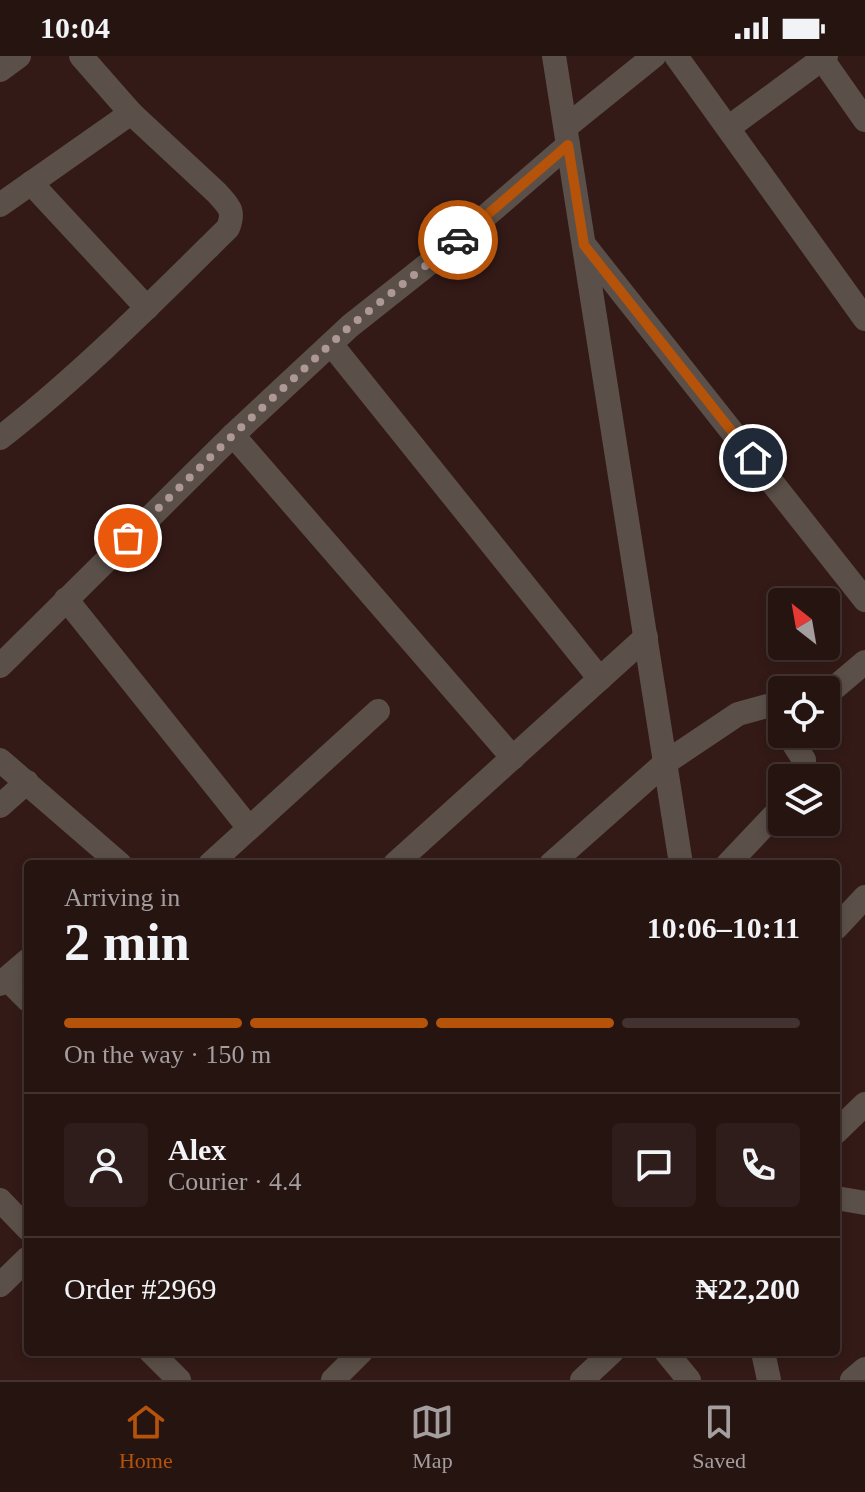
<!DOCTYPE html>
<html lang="en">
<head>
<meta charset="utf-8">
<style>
  :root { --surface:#261411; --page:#2e1d1a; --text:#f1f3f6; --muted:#a49e9f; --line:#423331; --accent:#b45309 }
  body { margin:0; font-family:"Times New Roman",serif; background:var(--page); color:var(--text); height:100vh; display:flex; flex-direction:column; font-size:30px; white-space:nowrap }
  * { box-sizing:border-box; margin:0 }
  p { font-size:26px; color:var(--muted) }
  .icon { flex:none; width:44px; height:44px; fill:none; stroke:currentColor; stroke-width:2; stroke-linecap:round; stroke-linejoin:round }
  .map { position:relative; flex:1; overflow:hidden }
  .sheet { position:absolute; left:24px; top:804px; width:816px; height:496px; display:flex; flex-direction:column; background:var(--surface); border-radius:8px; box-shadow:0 4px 12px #0003,0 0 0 2px var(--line) }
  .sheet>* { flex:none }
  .needle { width:52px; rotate:329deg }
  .fabs { position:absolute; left:768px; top:532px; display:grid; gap:16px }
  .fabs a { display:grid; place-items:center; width:72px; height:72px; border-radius:8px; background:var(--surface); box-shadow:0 4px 12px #0003,0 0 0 2px var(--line); font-size:40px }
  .pin { position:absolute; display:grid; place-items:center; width:68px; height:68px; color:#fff; margin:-34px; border:4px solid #fff; border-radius:50%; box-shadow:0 2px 8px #0007 }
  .courier { position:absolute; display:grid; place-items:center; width:80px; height:80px; margin:-40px; border:6px solid #b45309; border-radius:50%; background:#fff; color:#222; box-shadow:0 2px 10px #0007 }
  .summary em { font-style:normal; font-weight:600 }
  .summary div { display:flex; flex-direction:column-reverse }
  .summary { display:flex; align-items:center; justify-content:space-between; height:136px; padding:0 40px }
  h1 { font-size:52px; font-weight:600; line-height:60px }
  .bar { display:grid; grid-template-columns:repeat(4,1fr); gap:12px 8px; align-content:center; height:96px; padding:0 40px }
  .bar i { height:10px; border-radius:6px; background:var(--line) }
  .bar .current { background:var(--accent) }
  .bar p { grid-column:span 4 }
  .line { display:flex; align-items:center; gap:20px; padding:0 40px; border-top:2px solid var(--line) }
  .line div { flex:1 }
  .round { display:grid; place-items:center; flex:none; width:84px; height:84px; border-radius:8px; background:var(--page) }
  .status { display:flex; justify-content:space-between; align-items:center; height:56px; padding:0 40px; background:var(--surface); direction:ltr }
  .status svg { height:22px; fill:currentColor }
  .menu { display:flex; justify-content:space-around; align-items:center; height:112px; border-top:2px solid var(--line); background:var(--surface); font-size:22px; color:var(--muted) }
  .menu a { display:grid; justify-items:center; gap:4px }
  .menu .current { color:var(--accent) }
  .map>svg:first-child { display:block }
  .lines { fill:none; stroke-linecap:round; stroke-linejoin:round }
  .minor { stroke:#5b5049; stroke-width:24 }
  .done { stroke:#ad9896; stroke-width:8; stroke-dasharray:0 14.4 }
  .route { stroke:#b45309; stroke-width:10 }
</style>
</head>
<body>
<div class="status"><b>10:04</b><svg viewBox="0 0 49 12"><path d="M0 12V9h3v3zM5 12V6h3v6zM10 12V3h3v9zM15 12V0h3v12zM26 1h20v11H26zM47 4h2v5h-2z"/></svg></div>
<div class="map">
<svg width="865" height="1324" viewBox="0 0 865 1324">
  <rect width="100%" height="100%" fill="#331a17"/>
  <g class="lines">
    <g class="minor">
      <path d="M554 0 681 808"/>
      <path d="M676 0 865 263"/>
      <path d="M820 0 865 64"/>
      <path d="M0 14 19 0"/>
      <path d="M566 71 654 0"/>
      <path d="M728 72 826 0"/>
      <path d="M31 127 147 252"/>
      <path d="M0 149 131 57"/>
      <path d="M586 191 865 544"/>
      <path d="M331 288 600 623"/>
      <path d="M233 379 513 702"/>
      <path d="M0 382C81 319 155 244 228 172 235 154 229 151 217 137L131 57 81 0"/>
      <path d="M66 543 249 772"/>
      <path d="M0 610 233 379 350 270 451 190 568 89"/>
      <path d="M826 639 865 606"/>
      <path d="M791 678 790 682 804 704V722"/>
      <path d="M0 704 120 808"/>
      <path d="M0 750 27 726"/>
      <path d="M210 808 378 655"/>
      <path d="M395 808 646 581"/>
      <path d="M551 808 665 707 738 658 767 650 782 651"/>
      <path d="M728 808 782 751"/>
      <path d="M836 872 865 841"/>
      <path d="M7 923 28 944"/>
      <path d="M0 928 28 904"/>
      <path d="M836 1076 865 1048"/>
      <path d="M836 1142 865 1147"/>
      <path d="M0 1144 28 1173"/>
      <path d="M0 1229 28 1202"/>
      <path d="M151 1296 179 1324"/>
      <path d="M666 1296 689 1324"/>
      <path d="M763 1296 769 1324"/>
      <path d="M333 1324 361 1296"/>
      <path d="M582 1324 612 1296"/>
      <path d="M852 1324 865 1313"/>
    </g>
  </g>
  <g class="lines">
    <path class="done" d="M128 482 233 379 350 270 458 184"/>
    <path class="route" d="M458 184 568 89 584 189 753 402"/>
  </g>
</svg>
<div class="fabs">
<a><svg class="needle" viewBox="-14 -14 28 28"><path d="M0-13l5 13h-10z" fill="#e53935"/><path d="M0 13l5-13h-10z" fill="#a49e9f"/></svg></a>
<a><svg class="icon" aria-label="locate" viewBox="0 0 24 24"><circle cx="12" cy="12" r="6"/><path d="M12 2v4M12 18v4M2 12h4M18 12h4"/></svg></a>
<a><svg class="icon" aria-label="layers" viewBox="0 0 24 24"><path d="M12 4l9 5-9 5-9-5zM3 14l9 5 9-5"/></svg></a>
</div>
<div class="pin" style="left:128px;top:482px;background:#ea580c"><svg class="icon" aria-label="bag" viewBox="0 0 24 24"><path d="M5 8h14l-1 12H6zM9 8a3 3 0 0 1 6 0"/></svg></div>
<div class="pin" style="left:753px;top:402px;background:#1f2937"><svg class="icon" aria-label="home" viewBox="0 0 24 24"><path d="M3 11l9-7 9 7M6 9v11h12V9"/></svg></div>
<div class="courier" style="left:458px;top:184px"><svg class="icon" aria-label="car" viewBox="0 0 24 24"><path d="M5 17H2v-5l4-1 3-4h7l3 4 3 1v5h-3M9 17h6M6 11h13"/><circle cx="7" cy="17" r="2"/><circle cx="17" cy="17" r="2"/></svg></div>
<section class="sheet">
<div class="summary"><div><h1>2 min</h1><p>Arriving in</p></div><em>10:06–10:11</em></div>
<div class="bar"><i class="current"></i><i class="current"></i><i class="current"></i><i></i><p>On the way · 150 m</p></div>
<div class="line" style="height:144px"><a class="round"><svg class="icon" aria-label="person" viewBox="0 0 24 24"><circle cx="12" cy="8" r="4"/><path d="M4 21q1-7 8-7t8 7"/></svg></a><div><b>Alex</b><p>Courier · 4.4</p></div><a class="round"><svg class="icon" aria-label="chat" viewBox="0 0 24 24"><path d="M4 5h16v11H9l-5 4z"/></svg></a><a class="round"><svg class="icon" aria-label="phone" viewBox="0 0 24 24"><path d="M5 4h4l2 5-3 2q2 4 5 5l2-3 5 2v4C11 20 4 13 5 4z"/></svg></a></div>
<div class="line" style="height:104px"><div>Order #2969</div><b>₦22,200</b></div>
</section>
</div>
<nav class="menu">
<a class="current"><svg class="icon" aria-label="home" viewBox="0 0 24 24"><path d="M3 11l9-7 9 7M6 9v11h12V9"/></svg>Home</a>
<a><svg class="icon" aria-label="map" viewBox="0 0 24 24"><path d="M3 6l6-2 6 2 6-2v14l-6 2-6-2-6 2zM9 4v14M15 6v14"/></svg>Map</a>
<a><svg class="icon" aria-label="saved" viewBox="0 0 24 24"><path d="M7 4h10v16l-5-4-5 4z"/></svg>Saved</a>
</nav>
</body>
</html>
